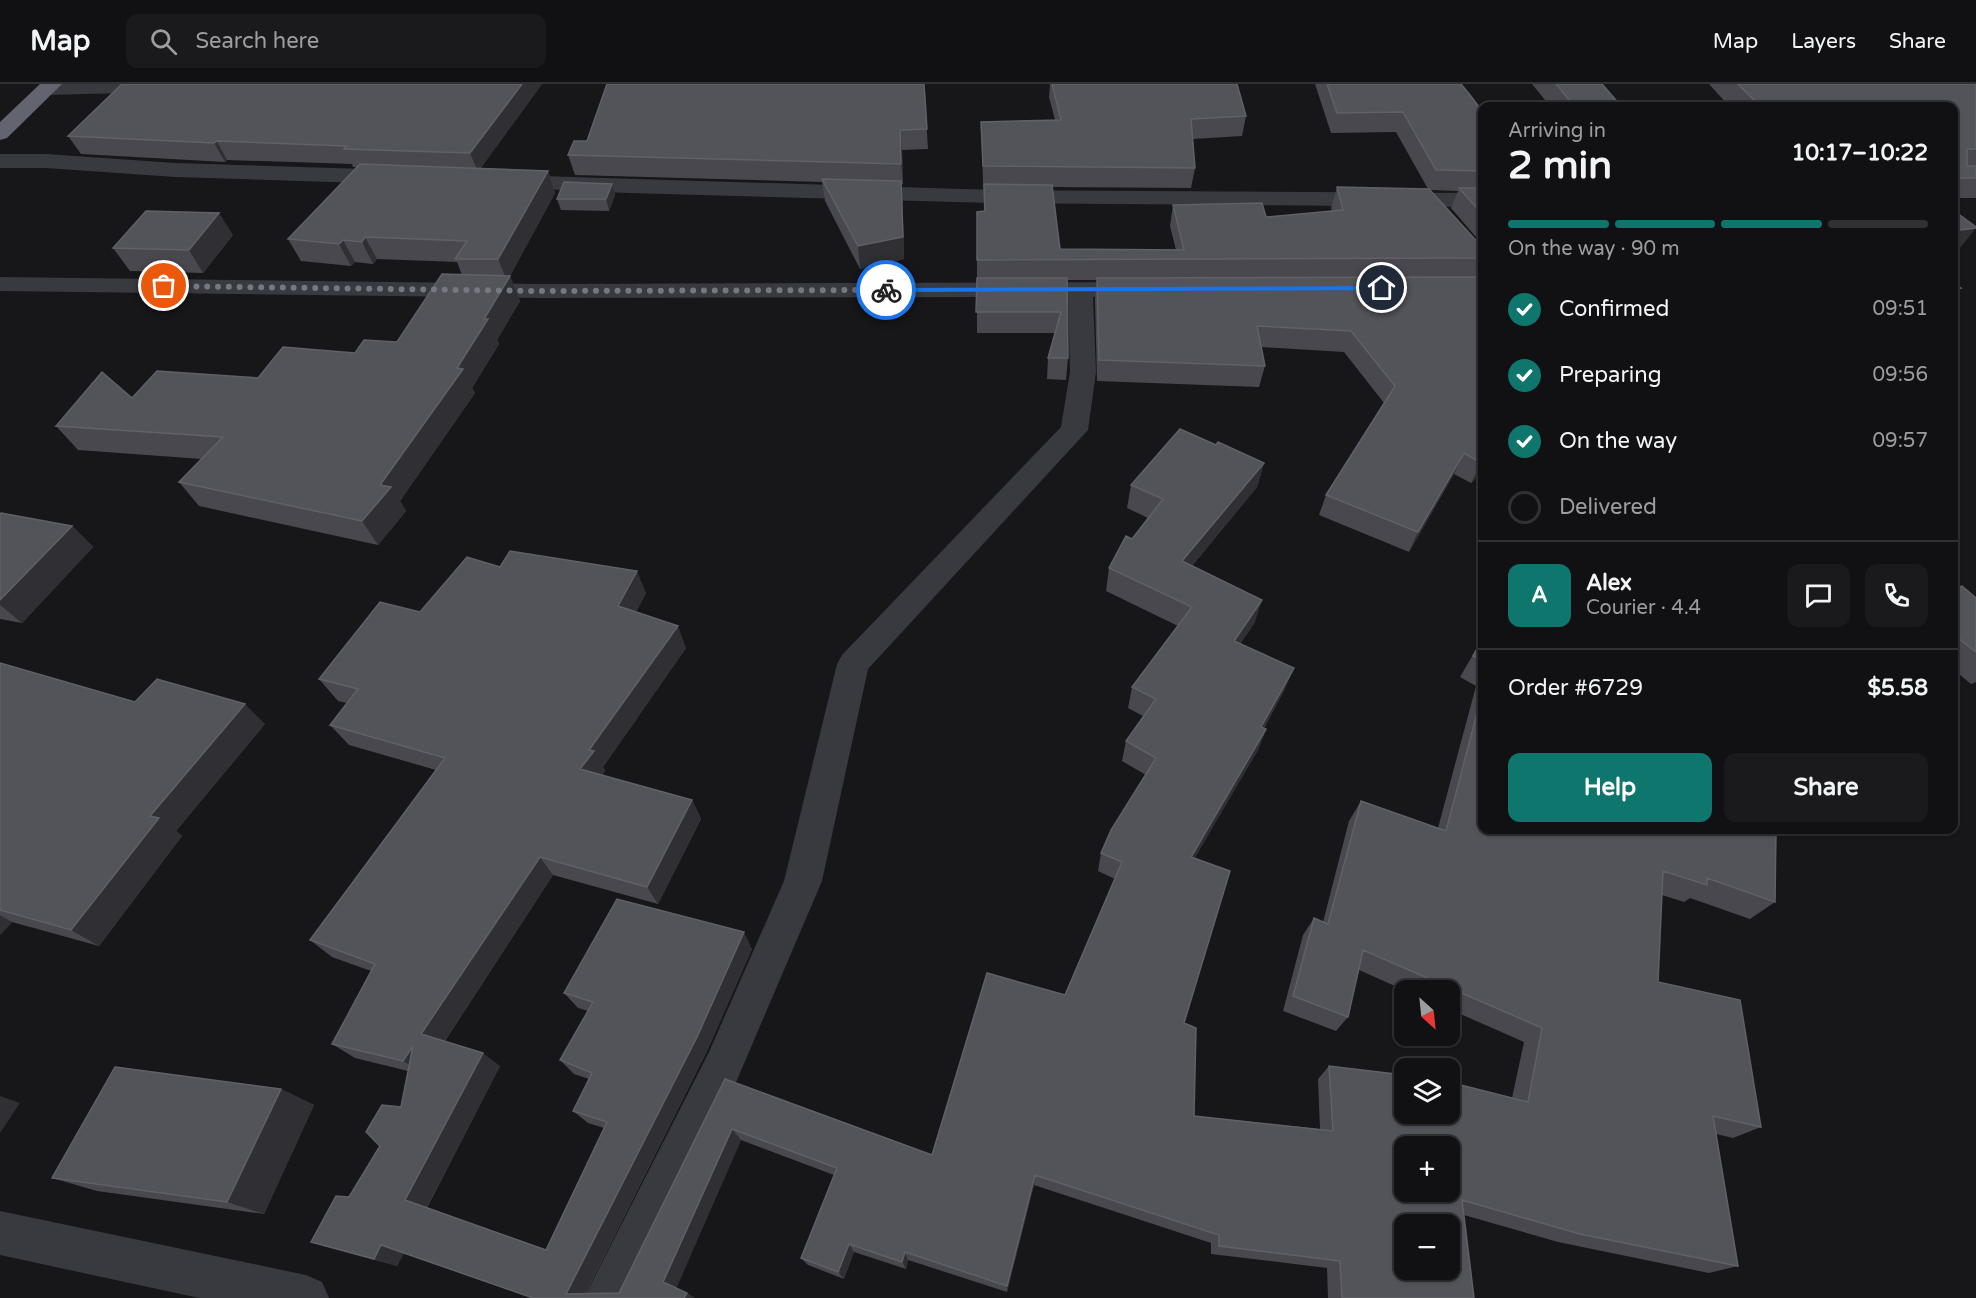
<!DOCTYPE html>
<html lang="en">
<head>
<meta charset="utf-8">
<style>
  :root { --surface:#111113; --page:#1a1a1c; --text:#f1f3f6; --muted:#9c9da0; --line:#303133; --accent:#0f766e }
  body { margin:0; font-family:"Varela Round",sans-serif; background:var(--page); color:var(--text); height:100vh; display:flex; flex-direction:column; font-size:22px; white-space:nowrap }
  * { box-sizing:border-box; margin:0 }
  p { font-size:20px; color:var(--muted) }
  .icon { flex:none; width:33px; height:33px; fill:none; stroke:currentColor; stroke-width:2; stroke-linecap:round; stroke-linejoin:round }
  .map { position:relative; flex:1; overflow:hidden }
  .drawer { position:absolute; left:1478px; top:18px; width:480px; height:732px; display:flex; flex-direction:column; background:var(--surface); border-radius:12px; box-shadow:0 2px 4px #0004,0 0 0 2px var(--line) }
  .drawer>* { flex:none }
  .needle { width:39px; rotate:153deg }
  .tools { position:absolute; left:1394px; top:896px; display:grid; gap:12px }
  .tools a { display:grid; place-items:center; width:66px; height:66px; border-radius:12px; background:var(--surface); box-shadow:0 2px 4px #0004,0 0 0 2px var(--line); font-size:30px }
  .pin { position:absolute; display:grid; place-items:center; width:51px; height:51px; color:#fff; margin:-26px; border:3px solid #fff; border-radius:50%; box-shadow:0 2px 6px #0007 }
  .courier { position:absolute; display:grid; place-items:center; width:60px; height:60px; margin:-30px; border:4px solid #1a73e8; border-radius:50%; background:#fff; color:#222; box-shadow:0 2px 8px #0007 }
  .overview em { font-style:normal; font-weight:700 }
  .overview div { display:flex; flex-direction:column-reverse }
  .overview { display:flex; align-items:center; justify-content:space-between; height:102px; padding:0 30px }
  h1 { font-size:39px; font-weight:700; line-height:45px }
  .bar { display:grid; grid-template-columns:repeat(4,1fr); gap:9px 6px; align-content:center; height:72px; padding:0 30px }
  .bar i { height:8px; border-radius:4px; background:var(--line) }
  .bar .selected { background:var(--accent) }
  .bar p { grid-column:span 4 }
  .line { display:flex; align-items:center; gap:15px; padding:0 30px; border-top:2px solid var(--line) }
  .line div { flex:1 }
  .round { display:grid; place-items:center; flex:none; width:63px; height:63px; border-radius:12px; background:var(--page) }
  ol { padding:0 30px; list-style:none }
  li { display:flex; align-items:center; gap:18px; height:66px }
  li p { margin-inline-start:auto }
  li .icon { padding:6px; border-radius:50%; background:var(--accent); color:#fff; stroke-width:4 }
  li:last-child { color:var(--muted) }
  li i { width:33px; height:33px; border:3px solid var(--line); border-radius:50% }
  .button { display:flex; gap:12px; margin-top:auto; padding:12px 30px }
  .button a { flex:1; height:69px; border-radius:12px; background:var(--accent); color:#fff; font-size:24px; font-weight:700; line-height:69px; text-align:center }
  .button a+a { background:var(--page); color:var(--text) }
  header { display:flex; align-items:center; gap:36px; box-sizing:border-box; height:84px; padding:0 30px; background:var(--surface); border-bottom:2px solid var(--line) }
  header strong { font-size:28px }
  nav { display:flex; gap:33px; margin-inline-start:auto; font-size:21px }
  .search { width:420px; height:54px; background:var(--page); display:flex; align-items:center; gap:15px; box-sizing:border-box; padding:0 21px; border-radius:12px; color:var(--muted); font-size:22px }
  .map>svg:first-child { display:block }
  .lines { fill:none; stroke-linecap:round; stroke-linejoin:round }
  .minor { fill:#393940; fill-rule:evenodd }
  .highway { fill:#63646f; fill-rule:evenodd }
  .wall { fill:#48484e }
  .shaded-wall { fill:#303034 }
  .building { fill:#53535a; stroke:#606068; stroke-width:1.5; fill-rule:evenodd }
  .route { fill:#1a73e8 }
  .done { stroke:#757781; stroke-width:6; stroke-dasharray:0 10.8 }
</style>
</head>
<body>
<header>
<strong>Map</strong>
<div class="search"><svg class="icon" aria-label="search" viewBox="0 0 24 24"><circle cx="10" cy="10" r="6"/><path d="M15 15l6 6"/></svg>Search here</div>
<nav><a>Map</a><a>Layers</a><a>Share</a></nav>
</header>
<div class="map">
<svg width="1976" height="1214" viewBox="0 0 1976 1214">
  <rect width="100%" height="100%" fill="#171719"/>
  <g class="lines">
    <g class="minor">
      <path d="M43 0H173L174 2 171 6 164 8 47 11 40 9 37 5Z"/>
      <path d="M0 70H46L175 79 395 86 403 88 406 93 403 98 395 100 175 93 46 84H0Z"/>
      <path d="M506 91 994 106 1482 109V123L994 119 628 109 498 103 495 98 498 93Z"/>
      <path d="M0 193 539 200 1141 198 1150 200 1153 205 1150 210 1141 212 1093 213 1096 288 1088 346 868 585 822 797 737 996 631 1214H584L709 968 784 797 837 580 842 571 1061 343 1070 288 1068 213 539 214 0 207Z"/>
      <path d="M0 1127 306 1191 322 1198 329 1214H199L0 1171Z"/>
    </g>
    <path class="highway" d="M40 0H62L7 54 0 56V38Z"/>
  </g>
  <g class="wall">
    <path d="M122 0H542L480 85 548 87 555 109 510 192 520 217 497 256 499 260 472 304 475 309 400 417 406 427 378 461 199 422 179 398 202 375 78 366 56 342 132 314 258 294 397 258 462 191 457 178 377 175 373 180 355 178 351 182 301 177 288 155 357 83H353L352 80 227 76 225 78 81 70 68 52Z"/>
    <path d="M924 0 928 65 902 66 903 100H902L904 175 860 185 825 117 822 98 575 91 568 71 587 57Z"/>
    <path d="M1050 0H1237L1246 32 1242 52 1193 55 1195 84 1191 104 1052 103 1060 165 1176 166 1170 142 1173 121 1266 133 1332 127 1331 124 1337 103 1428 105 1396 48 1331 49 1315 0H1461L1482 27V160L1451 124 1458 107 1430 106 1482 163V388L1471 399 1454 390 1409 468 1319 431 1326 411 1384 319 1344 268 1261 263 1265 282 1259 303 1097 297 1095 215 1097 196H1067L1068 274 1066 296 1047 295 1048 274 1055 249H977V128L984 127 981 38 1055 36 1049 13Z"/>
    <path d="M1532 0H1602L1621 22H1550Z"/>
    <path d="M1709 0H1976V114H1953V22H1729Z"/>
    <path d="M612 100 615 111 609 127 561 126 557 115Z"/>
    <path d="M233 151 203 189 130 187 113 164Z"/>
    <path d="M1216 361 1264 379 1257 403 1192 482 1255 538 1240 560 1285 605 1264 644 1266 645 1258 666 1194 774 1184 939 1194 1032 1320 1045 1318 995 1329 982 1512 1014 1524 958 1449 925V906H1404L1359 886 1348 933 1336 947 1283 927 1303 851 1314 834 1323 838 1349 737 1361 717 1438 744 1476 602 1460 593 1482 555V746H1776L1775 818 1750 835 1690 814 1684 818 1662 811 1658 898 1761 1043 1733 1054 1716 1050 1738 1182 1709 1189 1558 1158 1464 1131 1474 1214H1328L1327 1184 1211 1170V1159L1034 1101 1007 1208 908 1176 906 1185 854 1168 844 1195 808 1181 801 1174 834 1091 741 1056 676 1204 695 1214H533L404 1169 397 1182 311 1158 349 1113 380 1062 401 1023 408 987 355 974 332 960 371 887 332 873 310 856 436 686 349 661 330 641 347 619 338 617 319 595 420 528 500 483 646 509 636 528 686 564 603 683 605 687 602 691 692 716 701 735 658 820 553 791 445 957 500 982 427 1124 546 1166 604 1044 588 1039 573 1027 589 995 574 990 560 976 588 927 578 924 564 909 752 865 707 967 586 1209H619L725 995 932 1071 1065 911 1115 795 1098 787 1101 769 1146 691 1122 677 1126 657 1143 632 1128 624 1132 603 1178 542 1106 507 1109 484 1148 434 1127 424 1131 401Z"/>
    <path d="M0 430 72 442 93 463 22 539 0 535Z"/>
    <path d="M1953 505 1976 514V598L1971 600 1953 585Z"/>
    <path d="M0 579 135 618 265 640 176 747 182 752 99 862 12 838 0 851Z"/>
    <path d="M281 1005 314 1021 264 1130 97 1107 52 1094Z"/>
  </g>
  <g class="shaded-wall">
    <path d="M522 0H542L478 88 470 69Z"/>
    <path d="M900 46 902 66 903 100 901 80Z"/>
    <path d="M217 57 227 76 225 78 214 59Z"/>
    <path d="M548 87 555 109 510 192 520 217 497 256 499 260 472 304 475 309 400 417 406 427 378 461 362 437 380 401 457 284 484 235 507 197 498 175Z"/>
    <path d="M901 97 904 175 860 185 858 162Z"/>
    <path d="M612 100 615 111 609 127 606 115Z"/>
    <path d="M219 129 233 151 203 189 189 166Z"/>
    <path d="M1976 144 1960 164 1953 165V147Z"/>
    <path d="M365 153 377 175 373 180 362 158Z"/>
    <path d="M343 156 355 178 351 182 339 160Z"/>
    <path d="M1961 204 1953 214V207Z"/>
    <path d="M1464 369 1454 390 1409 468 1418 448Z"/>
    <path d="M1482 378V388L1471 399 1481 379Z"/>
    <path d="M1264 379 1257 403 1177 500 1182 477Z"/>
    <path d="M72 442 93 463 22 539 0 521V516Z"/>
    <path d="M637 487 646 509 628 544 618 522Z"/>
    <path d="M1262 516 1255 538 1227 578 1234 557Z"/>
    <path d="M678 542 686 564 603 683 605 687 592 705 580 685 589 666Z"/>
    <path d="M1294 584 1285 605 1253 663 1261 643Z"/>
    <path d="M245 620 265 640 176 747 182 752 99 862 71 846 150 732Z"/>
    <path d="M1266 645 1258 666 1185 791 1191 773Z"/>
    <path d="M692 716 701 735 658 820 647 803Z"/>
    <path d="M540 773 553 791 440 964 421 950Z"/>
    <path d="M0 831 12 838 0 851Z"/>
    <path d="M744 848 752 865 707 967 583 1214 566 1210Z"/>
    <path d="M413 962 423 990 403 977Z"/>
    <path d="M483 969 500 982 426 1125 405 1116Z"/>
    <path d="M281 1005 314 1021 264 1130 227 1118Z"/>
    <path d="M0 1012 20 1019 0 1049Z"/>
    <path d="M732 1045 741 1056 676 1205 663 1198Z"/>
    <path d="M1035 1091 1034 1101 1007 1208V1202Z"/>
    <path d="M849 1160 854 1168 844 1195 838 1188Z"/>
    <path d="M381 1161 404 1169 397 1182 374 1175Z"/>
    <path d="M905 1168 908 1176 906 1185 902 1178Z"/>
    <path d="M687 1209 695 1214H684Z"/>
  </g>
  <g class="building">
    <path d="M122 0H522L470 69 344 65 346 62 217 57 214 59 68 52Z"/>
    <path d="M607 0H924L927 45 900 46 901 80 568 71 574 57H587Z"/>
    <path d="M1052 0H1237L1246 32 1191 35 1195 84 983 82 981 38 1061 36Z"/>
    <path d="M1327 0H1461L1470 11 1482 27V87L1436 86 1403 28 1337 29Z"/>
    <path d="M1556 0H1602L1621 22H1574Z"/>
    <path d="M1738 0H1976V65H1967V82H1976V94H1953V22H1760Z"/>
    <path d="M360 80 548 87 498 175H455L467 157 365 153 362 158 343 156 339 160 288 155Z"/>
    <path d="M822 95 901 97 903 153 858 162Z"/>
    <path d="M564 98 612 100 606 115H557Z"/>
    <path d="M984 100 1052 101 1060 165 1184 166 1173 121 1262 119 1266 133 1343 126 1337 103 1429 105 1482 163V174L977 176V128L985 127Z"/>
    <path d="M1459 104H1482V130Z"/>
    <path d="M1953 126 1976 143V144L1953 147Z"/>
    <path d="M146 127 219 129 189 166 113 164Z"/>
    <path d="M442 190 510 192 484 235H488L457 284 463 285 380 401 391 403 362 437 179 398 223 353 56 342 102 288 132 314 157 287 258 294 283 263 355 269 364 256 397 258Z"/>
    <path d="M1482 193V378L1481 379 1464 369 1418 448 1326 411 1395 302 1351 247 1257 242 1265 282 1099 276 1097 194Z"/>
    <path d="M977 194H1067L1068 274H1048L1061 228H976Z"/>
    <path d="M1953 199 1961 204 1953 207Z"/>
    <path d="M1180 345 1216 361 1218 358 1264 379 1182 477 1262 516 1234 557 1294 584 1261 643 1266 645 1191 773 1230 787 1184 939 1196 944 1194 1032 1333 1047 1329 982 1404 991V1029H1449V998L1528 1018 1542 944 1363 866 1348 933 1293 912 1314 834 1328 840 1361 717 1446 747 1482 610V746H1776L1775 818 1707 794V801L1663 787 1658 898 1740 916 1761 1043 1713 1032 1738 1182 1580 1150 1462 1116 1474 1214H1342L1340 1177 1219 1162V1151L1035 1091 1007 1202 905 1168 902 1178 849 1160 838 1188 801 1174 837 1084 732 1045 663 1198 687 1209 684 1214H533L381 1161 374 1175 311 1158 336 1112 349 1113 380 1062 366 1048 382 1021 401 1023 413 962 403 977 332 960 375 880 310 856 445 674 330 641 358 605 319 595 380 518 420 528 467 473 500 483 510 467 637 487 618 522 678 542 589 666 594 667 580 685 692 716 647 803 540 773 421 950 483 969 405 1116 546 1166 607 1038 573 1027 592 989 560 976 593 918 564 909 617 815 744 848 697 953 566 1210 619 1209 725 995 932 1071 987 889 1065 911 1122 778 1101 769 1111 746 1156 674 1126 657 1156 615 1132 603 1192 523 1109 484 1126 452 1132 455 1163 415 1131 401ZM1404 1062H1449V1107H1404ZM1404 1140H1449V1185H1404Z"/>
    <path d="M1 429 72 442 0 516V430Z"/>
    <path d="M1962 502 1976 514V568L1953 550V505Z"/>
    <path d="M1482 556V576L1473 572Z"/>
    <path d="M0 579 135 618 157 595 245 620 150 732 159 734 71 846 0 826Z"/>
    <path d="M115 983 281 1005 227 1118 52 1094Z"/>
  </g>
  <path class="route" d="M1382 202 1384 206 886 208 882 206 886 204Z"/>
  <g class="lines">
    <path class="done" d="M164 202 540 207 886 206"/>
  </g>
</svg>
<div class="tools">
<a><svg class="needle" viewBox="-14 -14 28 28"><path d="M0-13l5 13h-10z" fill="#e53935"/><path d="M0 13l5-13h-10z" fill="#9c9da0"/></svg></a>
<a><svg class="icon" aria-label="layers" viewBox="0 0 24 24"><path d="M12 4l9 5-9 5-9-5zM3 14l9 5 9-5"/></svg></a>
<a>+</a>
<a>−</a>
</div>
<div class="pin" style="left:164px;top:202px;background:#ea580c"><svg class="icon" aria-label="bag" viewBox="0 0 24 24"><path d="M5 8h14l-1 12H6zM9 8a3 3 0 0 1 6 0"/></svg></div>
<div class="pin" style="left:1382px;top:204px;background:#1f2937"><svg class="icon" aria-label="home" viewBox="0 0 24 24"><path d="M3 11l9-7 9 7M6 9v11h12V9"/></svg></div>
<div class="courier" style="left:886px;top:206px"><svg class="icon" aria-label="bike" viewBox="0 0 24 24"><circle cx="6" cy="16" r="4"/><circle cx="18" cy="16" r="4"/><path d="M6 16l4-8h5l3 8M10 8l3 8H6M13 5h3"/></svg></div>
<section class="drawer">
<div class="overview"><div><h1>2 min</h1><p>Arriving in</p></div><em>10:17–10:22</em></div>
<div class="bar"><i class="selected"></i><i class="selected"></i><i class="selected"></i><i></i><p>On the way · 90 m</p></div>
<ol>
<li><svg class="icon" aria-label="check" viewBox="0 0 24 24"><path d="M5 12l5 5 9-10"/></svg>Confirmed<p>09:51</p></li>
<li><svg class="icon" aria-label="check" viewBox="0 0 24 24"><path d="M5 12l5 5 9-10"/></svg>Preparing<p>09:56</p></li>
<li><svg class="icon" aria-label="check" viewBox="0 0 24 24"><path d="M5 12l5 5 9-10"/></svg>On the way<p>09:57</p></li>
<li><i></i>Delivered</li>
</ol>
<div class="line" style="height:108px"><b class="round" style="background:var(--accent);color:#fff">A</b><div><b>Alex</b><p>Courier · 4.4</p></div><a class="round"><svg class="icon" aria-label="chat" viewBox="0 0 24 24"><path d="M4 5h16v11H9l-5 4z"/></svg></a><a class="round"><svg class="icon" aria-label="phone" viewBox="0 0 24 24"><path d="M5 4h4l2 5-3 2q2 4 5 5l2-3 5 2v4C11 20 4 13 5 4z"/></svg></a></div>
<div class="line" style="height:78px"><div>Order #6729</div><b>$5.58</b></div>
<div class="button"><a>Help</a><a>Share</a></div>
</section>
</div>
</body>
</html>
